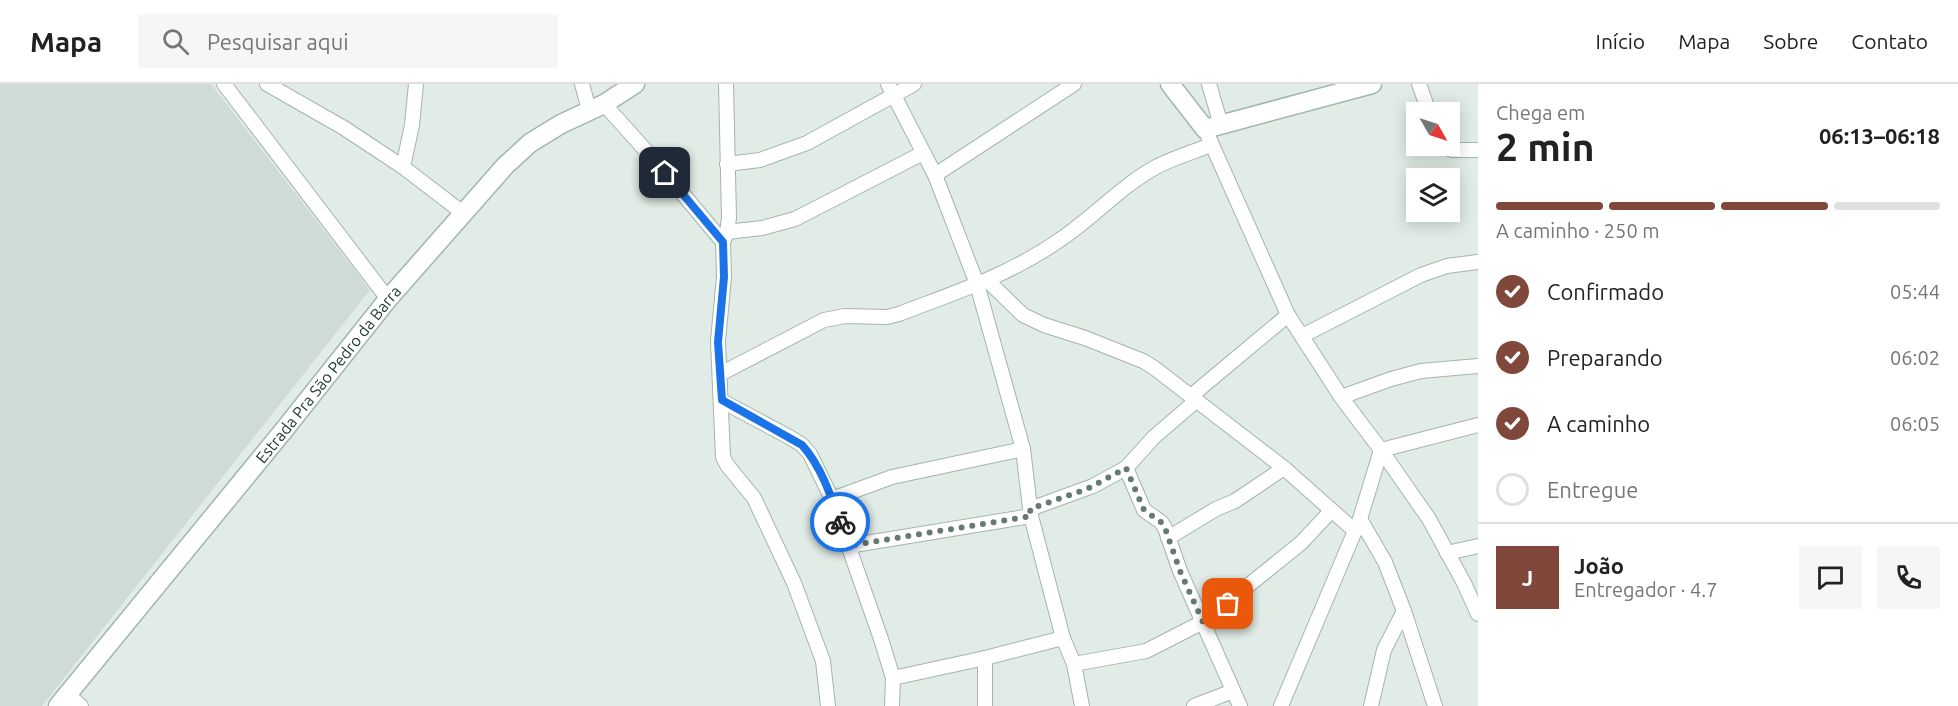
<!DOCTYPE html>
<html lang="pt">
<head>
<meta charset="utf-8">
<style>
  :root { --surface:#fff; --page:#f6f6f6; --text:#222; --muted:#767676; --line:#e0e0e0; --accent:#7f483b }
  body { margin:0; font-family:Ubuntu,sans-serif; background:var(--page); color:var(--text); height:100vh; display:flex; flex-direction:column; font-size:22px; white-space:nowrap }
  * { box-sizing:border-box; margin:0 }
  p { font-size:20px; color:var(--muted) }
  .icon { flex:none; width:33px; height:33px; fill:none; stroke:currentColor; stroke-width:2; stroke-linecap:round; stroke-linejoin:round }
  .map { position:relative; flex:1; overflow:hidden }
  .panel { display:flex; flex-direction:column; background:var(--surface); width:480px }
  .panel>* { flex:none }
  .needle { width:39px; rotate:129deg }
  .fabs { position:absolute; left:1406px; top:18px; display:grid; gap:12px }
  .fabs a { display:grid; place-items:center; width:54px; height:54px; border-radius:0px; background:var(--surface); box-shadow:0 3px 15px #0003; font-size:30px }
  .pin { position:absolute; display:grid; place-items:center; width:51px; height:51px; color:#fff; margin:-26px; border-radius:12px; box-shadow:0 3px 9px #0006 }
  .courier { position:absolute; display:grid; place-items:center; width:60px; height:60px; margin:-30px; border:4px solid #1a73e8; border-radius:50%; background:#fff; color:#222; box-shadow:0 2px 8px #0007 }
  .head em { font-style:normal; font-weight:700 }
  .head div { display:flex; flex-direction:column-reverse }
  .head { display:flex; align-items:center; justify-content:space-between; height:102px; padding:0 18px }
  h1 { font-size:39px; font-weight:700; line-height:45px }
  .bar { display:grid; grid-template-columns:repeat(4,1fr); gap:9px 6px; align-content:center; height:72px; padding:0 18px }
  .bar i { height:8px; border-radius:4px; background:var(--line) }
  .bar .selected { background:var(--accent) }
  .bar p { grid-column:span 4 }
  .line { display:flex; align-items:center; gap:15px; padding:0 18px; border-top:2px solid var(--line) }
  .line div { flex:1 }
  .round { display:grid; place-items:center; flex:none; width:63px; height:63px; border-radius:0px; background:var(--page) }
  ol { padding:0 18px; list-style:none }
  li { display:flex; align-items:center; gap:18px; height:66px }
  li p { margin-inline-start:auto }
  li .icon { padding:6px; border-radius:50%; background:var(--accent); color:#fff; stroke-width:4 }
  li:last-child { color:var(--muted) }
  li i { width:33px; height:33px; border:3px solid var(--line); border-radius:50% }
  header { display:flex; align-items:center; gap:36px; box-sizing:border-box; height:84px; padding:0 30px; background:var(--surface); border-bottom:2px solid var(--line) }
  header strong { font-size:28px }
  nav { display:flex; gap:33px; margin-inline-start:auto; font-size:21px }
  .search { width:420px; height:54px; background:var(--page); display:flex; align-items:center; gap:15px; box-sizing:border-box; padding:0 21px; border-radius:0px; color:var(--muted); font-size:22px }
  main { display:flex; flex:1; min-height:0 }
  .map>svg:first-child { display:block }
  .built { fill:#cfdbd5 }
  .lines { fill:none; stroke-linecap:round; stroke-linejoin:round }
  .street-casing { stroke:#a4b4ad; stroke-width:16 }
  .secondary-casing { stroke:#a0b7ad; stroke-width:21 }
  .street { stroke:#fff; stroke-width:14 }
  .secondary { stroke:#fff; stroke-width:18 }
  .done { stroke:#657a72; stroke-width:6; stroke-dasharray:0 10.8 }
  .route { stroke:#1a73e8; stroke-width:8 }
  .labels { text-anchor:middle; stroke-width:4.5; stroke-linejoin:round; paint-order:stroke }
  .street-label { font-size:16px; fill:#223c33; stroke:#f2f8f4 }
</style>
</head>
<body>
<header>
<strong>Mapa</strong>
<div class="search"><svg class="icon" aria-label="search" viewBox="0 0 24 24"><circle cx="10" cy="10" r="6"/><path d="M15 15l6 6"/></svg>Pesquisar aqui</div>
<nav><a>Início</a><a>Mapa</a><a>Sobre</a><a>Contato</a></nav>
</header>
<main>
<div class="map">
<svg width="1478" height="622" viewBox="0 0 1478 622">
  <rect width="100%" height="100%" fill="#e1ece6"/>
  <path class="built" d="M0 0H211L370 206 42 622H0Z"/>
  <g class="lines">
    <defs>
      <g id="street">
        <path d="M224 0 388 215"/>
        <path d="M267 0 344 44 403 83 463 129"/>
        <path d="M582 0 589 26"/>
        <path d="M726 0 729 134 727 148 723 158 724 193 718 257 723 373 727 381 754 414 794 499 823 577 828 622"/>
        <path d="M888 0 935 91 977 200 1023 365 1031 432 1063 554 1074 580 1082 622"/>
        <path d="M1209 0 1221 41"/>
        <path d="M1419 0 1429 28"/>
        <path d="M604 20 657 79 723 158"/>
        <path d="M1205 45 1288 231 1341 313 1381 366 1429 435 1464 499 1478 530"/>
        <path d="M1442 62 1452 66H1478"/>
        <path d="M727 80 760 76 807 59 914 0"/>
        <path d="M403 83 412 41 416 0"/>
        <path d="M935 91 1074 0"/>
        <path d="M727 148 762 144 795 135 923 69"/>
        <path d="M988 197 1023 231 1044 241 1085 254 1143 277 1153 283 1284 384 1355 447"/>
        <path d="M1302 252 1421 191 1447 182 1478 178"/>
        <path d="M720 290 824 236 845 232 887 233 899 230C956 208 1010 191 1061 155 1094 133 1121 102 1156 83 1173 74 1193 68 1211 61"/>
        <path d="M1191 312 1288 231"/>
        <path d="M1341 313 1391 295 1421 287 1478 282"/>
        <path d="M722 317 791 354 802 361 810 370 832 415 881 555 893 594 892 622"/>
        <path d="M1126 384 1144 426 1161 438 1165 444 1180 487 1240 622"/>
        <path d="M832 415 892 393 1023 365"/>
        <path d="M1030 425 1093 402 1126 384 1154 353 1197 316"/>
        <path d="M1360 435 1385 478 1404 527 1435 622"/>
        <path d="M1168 454 1216 425 1235 417 1284 384"/>
        <path d="M848 462 1031 432"/>
        <path d="M1447 469 1478 462"/>
        <path d="M985 574V622"/>
        <path d="M1074 580 1146 567 1203 538 1301 459 1331 427"/>
        <path d="M893 594 985 574 1063 554"/>
        <path d="M67 610 81 622"/>
        <path d="M1194 622 1233 607"/>
        <path d="M1281 622 1360 435 1381 366 1478 341"/>
        <path d="M1371 622 1384 566 1404 527"/>
      </g>
      <g id="secondary">
        <path d="M1170 0 1205 45 1372 0"/>
        <path id="s1" d="M58 622 284 346 388 215 505 82 530 59 561 40 604 20 635 0"/>
      </g>
    </defs>
    <use href="#street" class="street-casing"/>
    <use href="#secondary" class="secondary-casing"/>
    <use href="#street" class="street"/>
    <use href="#secondary" class="secondary"/>
  </g>
  <g class="lines">
    <path class="done" d="M840 438 848 462 1031 432 1030 425 1087 405 1126 384 1144 426 1161 438 1165 444 1180 487 1203 538 1228 520"/>
    <path class="route" d="M665 89 723 158 724 193 718 258 722 316 802 361C821 382 831 412 840 438"/>
  </g>
  <g class="labels">
    <g class="street-label">
      <text dy="6" stroke="none"><textPath href="#s1" startOffset="428">Estrada Pra São Pedro da Barra</textPath></text>
    </g>
  </g>
</svg>
<div class="fabs">
<a><svg class="needle" viewBox="-14 -14 28 28"><path d="M0-13l5 13h-10z" fill="#e53935"/><path d="M0 13l5-13h-10z" fill="#767676"/></svg></a>
<a><svg class="icon" aria-label="layers" viewBox="0 0 24 24"><path d="M12 4l9 5-9 5-9-5zM3 14l9 5 9-5"/></svg></a>
</div>
<div class="pin" style="left:1228px;top:520px;background:#ea580c"><svg class="icon" aria-label="bag" viewBox="0 0 24 24"><path d="M5 8h14l-1 12H6zM9 8a3 3 0 0 1 6 0"/></svg></div>
<div class="pin" style="left:665px;top:89px;background:#1f2937"><svg class="icon" aria-label="home" viewBox="0 0 24 24"><path d="M3 11l9-7 9 7M6 9v11h12V9"/></svg></div>
<div class="courier" style="left:840px;top:438px"><svg class="icon" aria-label="bike" viewBox="0 0 24 24"><circle cx="6" cy="16" r="4"/><circle cx="18" cy="16" r="4"/><path d="M6 16l4-8h5l3 8M10 8l3 8H6M13 5h3"/></svg></div>
</div>
<section class="panel">
<div class="head"><div><h1>2 min</h1><p>Chega em</p></div><em>06:13–06:18</em></div>
<div class="bar"><i class="selected"></i><i class="selected"></i><i class="selected"></i><i></i><p>A caminho · 250 m</p></div>
<ol>
<li><svg class="icon" aria-label="check" viewBox="0 0 24 24"><path d="M5 12l5 5 9-10"/></svg>Confirmado<p>05:44</p></li>
<li><svg class="icon" aria-label="check" viewBox="0 0 24 24"><path d="M5 12l5 5 9-10"/></svg>Preparando<p>06:02</p></li>
<li><svg class="icon" aria-label="check" viewBox="0 0 24 24"><path d="M5 12l5 5 9-10"/></svg>A caminho<p>06:05</p></li>
<li><i></i>Entregue</li>
</ol>
<div class="line" style="height:108px"><b class="round" style="background:var(--accent);color:#fff">J</b><div><b>João</b><p>Entregador · 4.7</p></div><a class="round"><svg class="icon" aria-label="chat" viewBox="0 0 24 24"><path d="M4 5h16v11H9l-5 4z"/></svg></a><a class="round"><svg class="icon" aria-label="phone" viewBox="0 0 24 24"><path d="M5 4h4l2 5-3 2q2 4 5 5l2-3 5 2v4C11 20 4 13 5 4z"/></svg></a></div>
</section>
</main>
</body>
</html>
